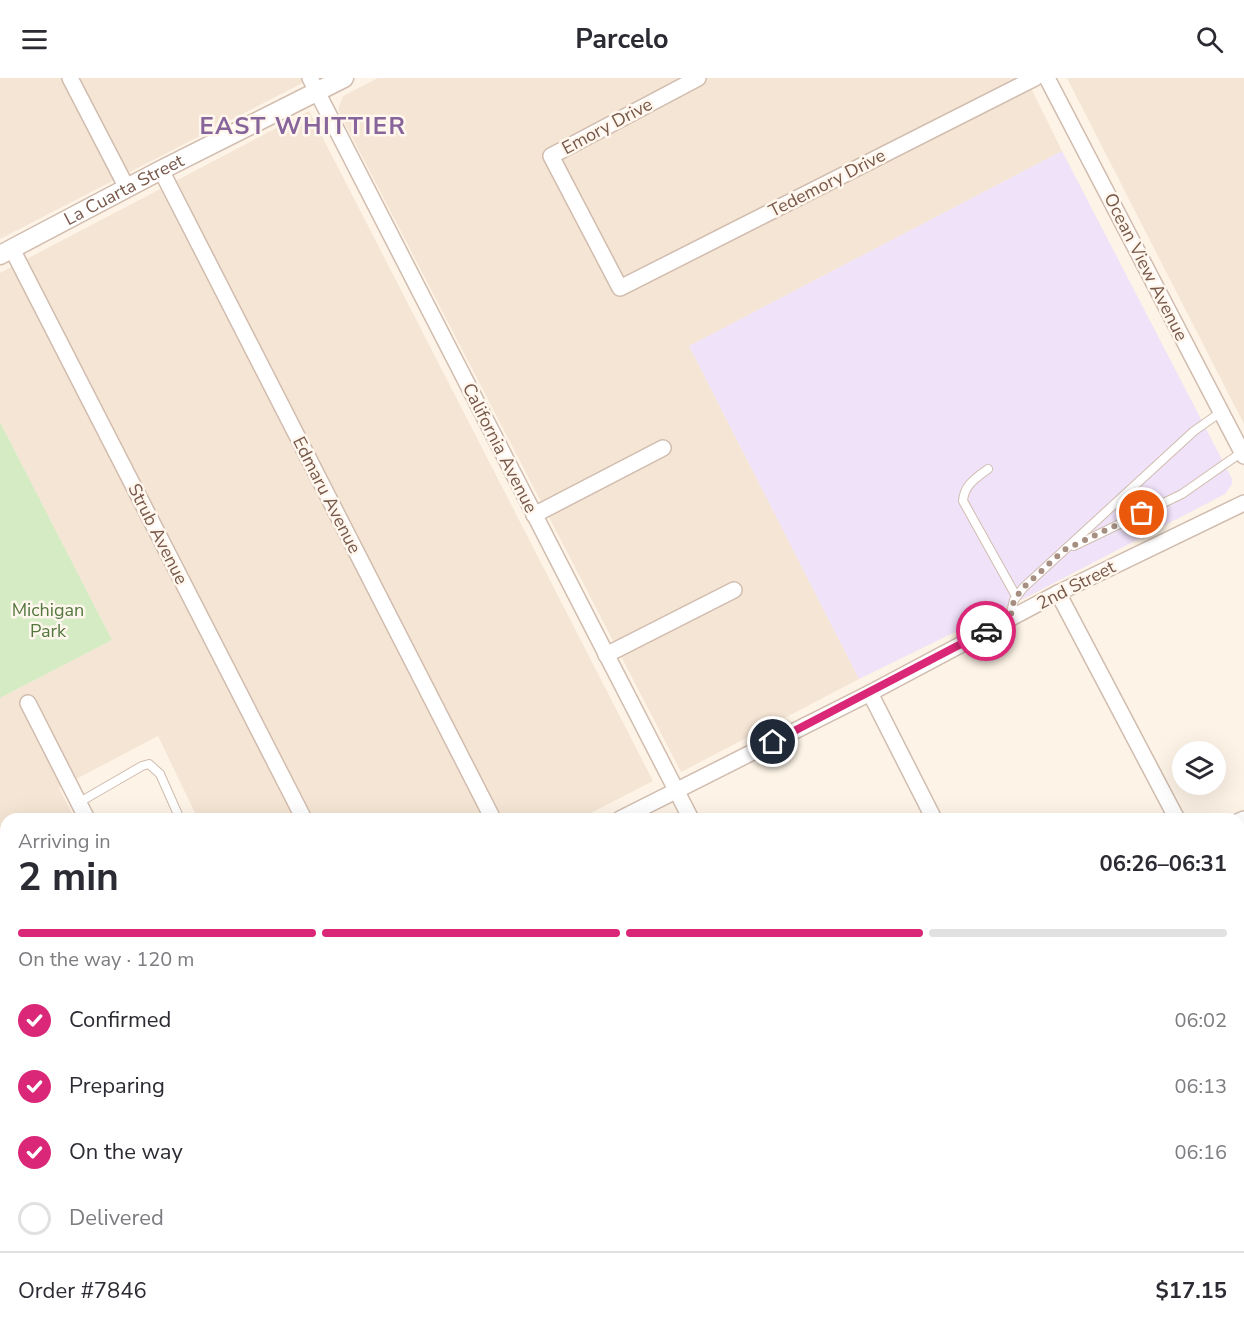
<!DOCTYPE html>
<html lang="en">
<head>
<meta charset="utf-8">
<style>
  :root { --surface:#fff; --page:#f7f7f7; --text:#2b2b33; --muted:#7c7c81; --line:#e1e1e2; --accent:#db2777 }
  body { margin:0; font-family:"Nunito Sans",sans-serif; background:var(--page); color:var(--text); height:100vh; display:flex; flex-direction:column; font-size:22px; white-space:nowrap }
  * { box-sizing:border-box; margin:0 }
  p { font-size:20px; color:var(--muted) }
  .icon { flex:none; width:33px; height:33px; fill:none; stroke:currentColor; stroke-width:2; stroke-linecap:round; stroke-linejoin:round }
  .map { position:relative; flex:1; overflow:hidden }
  .details { position:absolute; left:0px; top:735px; width:1245px; height:528px; display:flex; flex-direction:column; background:var(--surface); border-radius:18px 18px 0 0; box-shadow:0 6px 24px #0002 }
  .details>* { flex:none }
  .fabs { position:absolute; left:1172px; top:663px; display:grid; gap:12px }
  .fabs a { display:grid; place-items:center; width:54px; height:54px; border-radius:50%; background:var(--surface); box-shadow:0 6px 24px #0002; font-size:30px }
  .pin { position:absolute; display:grid; place-items:center; width:51px; height:51px; color:#fff; margin:-26px; border:3px solid #fff; border-radius:50%; box-shadow:0 2px 6px #0007 }
  .courier { position:absolute; display:grid; place-items:center; width:60px; height:60px; margin:-30px; border:4px solid #db2777; border-radius:50%; background:#fff; color:#222; box-shadow:0 2px 8px #0007 }
  .head em { font-style:normal; font-weight:700 }
  .head div { display:flex; flex-direction:column-reverse }
  .head { display:flex; align-items:center; justify-content:space-between; height:102px; padding:0 18px }
  h1 { font-size:39px; font-weight:700; line-height:45px }
  .bar { display:grid; grid-template-columns:repeat(4,1fr); gap:9px 6px; align-content:center; height:72px; padding:0 18px }
  .bar i { height:8px; border-radius:4px; background:var(--line) }
  .bar .active { background:var(--accent) }
  .bar p { grid-column:span 4 }
  .line { display:flex; align-items:center; gap:15px; padding:0 18px; border-top:2px solid var(--line) }
  .line div { flex:1 }
  ol { padding:0 18px; list-style:none }
  li { display:flex; align-items:center; gap:18px; height:66px }
  li p { margin-inline-start:auto }
  li .icon { padding:6px; border-radius:50%; background:var(--accent); color:#fff; stroke-width:4 }
  li:last-child { color:var(--muted) }
  li i { width:33px; height:33px; border:3px solid var(--line); border-radius:50% }
  header { display:flex; justify-content:space-between; align-items:center; height:78px; padding:0 18px; background:var(--surface); font-size:27px; font-weight:700 }
  .map>svg:first-child { display:block }
  .residential { fill:#f5e5d4 }
  .education { fill:#f0e2f9 }
  .green { fill:#d5ebc4 }
  .lines { fill:none; stroke-linecap:round; stroke-linejoin:round }
  .service-casing { stroke:#d1bcae; stroke-width:10 }
  .minor-casing { stroke:#d1bcae; stroke-width:18 }
  .tertiary-casing { stroke:#d1bcae; stroke-width:21 }
  .service { stroke:#fff; stroke-width:8 }
  .minor { stroke:#fff; stroke-width:15 }
  .tertiary { stroke:#fff; stroke-width:18 }
  .done { stroke:#a68e81; stroke-width:6; stroke-dasharray:0 10.8 }
  .route { stroke:#db2777; stroke-width:8 }
  .labels { text-anchor:middle; stroke-width:5; stroke-linejoin:round; paint-order:stroke }
  .street-label { font-size:18px; fill:#77584a; stroke:#fff7ed }
  .park-label { font-size:18px; fill:#52773e; stroke:#fff7ed }
  .district-label { font-size:24px; font-weight:bold; letter-spacing:1.5px; fill:#87659b; stroke:#fff7ed }
</style>
</head>
<body>
<header><svg class="icon" aria-label="menu" viewBox="0 0 24 24"><path d="M4 6h16M4 12h16M4 18h16"/></svg>Parcelo<svg class="icon" aria-label="search" viewBox="0 0 24 24"><circle cx="10" cy="10" r="6"/><path d="M15 15l6 6"/></svg></header>
<div class="map">
<svg width="1244" height="1263" viewBox="0 0 1244 1263">
  <rect width="100%" height="100%" fill="#fdf3e6"/>
  <g class="residential">
    <path d="M0 0H312L0 161Z"/>
    <path d="M378 0H1026L1062 73 689 268 859 601 681 694 338 32 343 18Z"/>
    <path d="M1067 0H1244V346Z"/>
    <path d="M309 33 653 703 579 741H198L158 658 59 710 75 741H6V1043L0 1047V620L112 562 0 344V195Z"/>
    <path d="M6 1078V1257H907L895 1263H0V1081Z"/>
  </g>
  <path class="education" d="M1062 73 1232 401V406L1225 416 1029 518 859 601 689 268Z"/>
  <path class="green" d="M0 344 112 562 0 620Z"/>
  <g class="lines">
    <defs>
      <g id="service">
        <path d="M988 391C976 400 964 407 963 423L1016 518"/>
        <path d="M1074 468 1182 416 1242 374"/>
        <path d="M1010 539 1014 522 1023 510 1194 353 1221 334"/>
        <path d="M78 725 142 688 149 686 160 696 180 741"/>
        <path d="M1239 1093 1244 1091"/>
        <path d="M1239 1200 1244 1198"/>
        <path d="M1239 1231 1244 1228"/>
        <path d="M1125 1257 1129 1263"/>
      </g>
      <g id="minor">
        <path d="M70 0 127 110"/>
        <path d="M310 0 691 741"/>
        <path d="M698 0 551 78 620 210 1035 0"/>
        <path d="M1047 0 1244 378"/>
        <path d="M161 92 493 741"/>
        <path d="M12 171 304 741"/>
        <path d="M534 437 663 370"/>
        <path d="M1058 515 1177 741"/>
        <path d="M606 577 734 512"/>
        <path d="M870 615 934 741"/>
        <path d="M28 625 87 741"/>
        <path d="M620 741 870 615 1058 515 1244 425"/>
        <path d="M1239 743 1244 741"/>
        <path d="M1239 985 1244 983"/>
        <path d="M0 1062 6 1059"/>
        <path d="M0 1239 6 1236"/>
        <path d="M593 1257 596 1263"/>
        <path d="M957 1257 960 1263"/>
        <path d="M1202 1257 1205 1263"/>
        <path d="M299 1263 311 1257"/>
        <path d="M696 1263 709 1257"/>
      </g>
      <g id="tertiary">
        <path id="s1" d="M0 177 161 92 344 0"/>
      </g>
    </defs>
    <use href="#service" class="service-casing"/>
    <use href="#minor" class="minor-casing"/>
    <use href="#tertiary" class="tertiary-casing"/>
    <use href="#service" class="service"/>
    <use href="#minor" class="minor"/>
    <use href="#tertiary" class="tertiary"/>
  </g>
  <g class="lines">
    <path class="done" d="M986 553 1010 541 1014 522 1023 510 1064 472 1142 435"/>
    <path class="route" d="M773 664 986 553"/>
  </g>
  <g class="labels">
    <g class="street-label">
      <text transform="translate(607 48) rotate(-28)" y="6">Emory Drive</text>
      <text transform="translate(827 105) rotate(-27)" y="6">Tedemory Drive</text>
      <text dy="6" stroke="none"><textPath href="#s1" startOffset="140">La Cuarta Street</textPath></text>
      <text transform="translate(1146 189) rotate(63)" y="6">Ocean View Avenue</text>
      <text transform="translate(500 370) rotate(63)" y="6">California Avenue</text>
      <text transform="translate(327 417) rotate(63)" y="6">Edmaru Avenue</text>
      <text transform="translate(158 456) rotate(63)" y="6">Strub Avenue</text>
      <text transform="translate(1076 507) rotate(-27)" y="6">2nd Street</text>
    </g>
    <g class="park-label">
      <text x="48" y="538">Michigan<tspan x="48" dy="21">Park</tspan></text>
    </g>
    <g class="district-label">
      <text x="303" y="56">EAST WHITTIER</text>
    </g>
  </g>
</svg>
<div class="fabs">
<a><svg class="icon" aria-label="layers" viewBox="0 0 24 24"><path d="M12 4l9 5-9 5-9-5zM3 14l9 5 9-5"/></svg></a>
</div>
<div class="pin" style="left:1142px;top:435px;background:#ea580c"><svg class="icon" aria-label="bag" viewBox="0 0 24 24"><path d="M5 8h14l-1 12H6zM9 8a3 3 0 0 1 6 0"/></svg></div>
<div class="pin" style="left:773px;top:664px;background:#1f2937"><svg class="icon" aria-label="home" viewBox="0 0 24 24"><path d="M3 11l9-7 9 7M6 9v11h12V9"/></svg></div>
<div class="courier" style="left:986px;top:553px"><svg class="icon" aria-label="car" viewBox="0 0 24 24"><path d="M5 17H2v-5l4-1 3-4h7l3 4 3 1v5h-3M9 17h6M6 11h13"/><circle cx="7" cy="17" r="2"/><circle cx="17" cy="17" r="2"/></svg></div>
<section class="details">
<div class="head"><div><h1>2 min</h1><p>Arriving in</p></div><em>06:26–06:31</em></div>
<div class="bar"><i class="active"></i><i class="active"></i><i class="active"></i><i></i><p>On the way · 120 m</p></div>
<ol>
<li><svg class="icon" aria-label="check" viewBox="0 0 24 24"><path d="M5 12l5 5 9-10"/></svg>Confirmed<p>06:02</p></li>
<li><svg class="icon" aria-label="check" viewBox="0 0 24 24"><path d="M5 12l5 5 9-10"/></svg>Preparing<p>06:13</p></li>
<li><svg class="icon" aria-label="check" viewBox="0 0 24 24"><path d="M5 12l5 5 9-10"/></svg>On the way<p>06:16</p></li>
<li><i></i>Delivered</li>
</ol>
<div class="line" style="height:78px"><div>Order #7846</div><b>$17.15</b></div>
</section>
</div>
</body>
</html>
